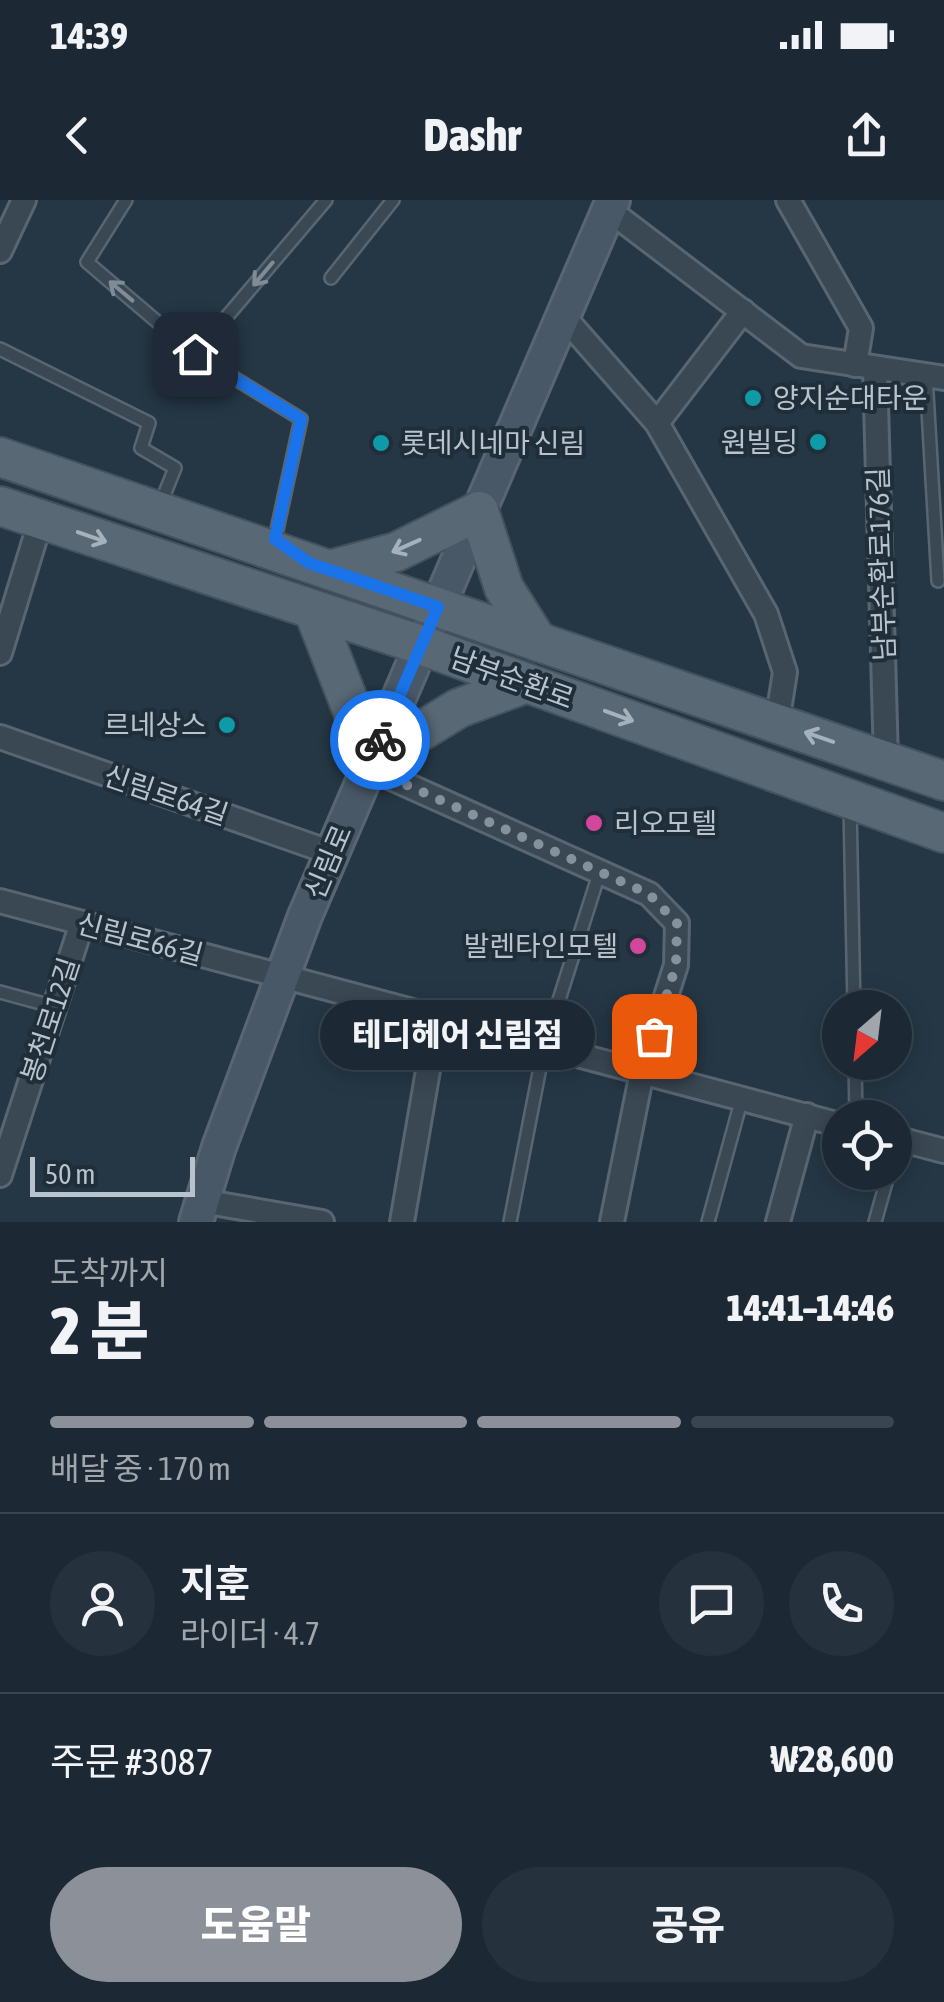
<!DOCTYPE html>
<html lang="ko">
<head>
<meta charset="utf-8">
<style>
  :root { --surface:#1c2934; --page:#25313c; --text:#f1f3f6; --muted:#a0a6ac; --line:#3a454f; --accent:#8c9099 }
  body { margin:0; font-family:"Asap Condensed","Noto Sans KR",sans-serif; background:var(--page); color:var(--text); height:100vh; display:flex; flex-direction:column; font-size:38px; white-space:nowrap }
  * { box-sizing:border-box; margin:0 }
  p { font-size:32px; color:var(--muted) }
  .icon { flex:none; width:55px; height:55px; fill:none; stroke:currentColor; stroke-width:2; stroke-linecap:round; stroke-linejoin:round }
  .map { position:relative; height:1022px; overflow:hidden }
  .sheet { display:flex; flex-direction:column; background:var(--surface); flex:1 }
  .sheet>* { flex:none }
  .needle { width:65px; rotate:208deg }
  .buttons { position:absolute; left:822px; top:790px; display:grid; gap:20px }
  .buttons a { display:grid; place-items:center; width:90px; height:90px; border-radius:50%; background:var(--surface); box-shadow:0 5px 25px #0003,0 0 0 2px var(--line); font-size:50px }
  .scale { position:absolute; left:30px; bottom:25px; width:165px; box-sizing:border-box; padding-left:10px; border:5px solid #b8c3cd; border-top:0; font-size:28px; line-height:35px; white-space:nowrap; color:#b8c3cd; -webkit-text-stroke:8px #1f2e39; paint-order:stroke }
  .pin { position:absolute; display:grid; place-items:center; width:85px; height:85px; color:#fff; margin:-42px; border-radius:20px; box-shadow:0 5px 15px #0006 }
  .courier { position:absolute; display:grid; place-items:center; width:100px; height:100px; margin:-50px; border:8px solid #1a73e8; border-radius:50%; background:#fff; color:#222; box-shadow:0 2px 12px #0007 }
  .bubble { position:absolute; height:70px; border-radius:35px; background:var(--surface); box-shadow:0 5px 25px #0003,0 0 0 2px var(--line); font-size:32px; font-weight:800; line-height:70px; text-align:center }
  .overview em { font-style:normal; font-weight:800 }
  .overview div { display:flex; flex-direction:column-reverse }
  .overview { display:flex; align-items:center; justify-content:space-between; height:170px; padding:0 50px }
  h1 { font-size:65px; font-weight:800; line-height:75px }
  .bar { display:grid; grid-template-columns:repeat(4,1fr); gap:15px 10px; align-content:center; height:120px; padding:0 50px }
  .bar i { height:12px; border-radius:8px; background:var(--line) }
  .bar .on { background:var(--accent) }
  .bar p { grid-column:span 4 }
  .line { display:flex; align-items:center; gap:25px; padding:0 50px; border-top:2px solid var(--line) }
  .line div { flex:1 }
  .round { display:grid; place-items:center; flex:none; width:105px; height:105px; border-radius:52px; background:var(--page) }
  .button { display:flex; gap:20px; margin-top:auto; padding:20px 50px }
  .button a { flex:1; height:115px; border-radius:60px; background:var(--accent); color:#fff; font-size:40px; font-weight:800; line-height:115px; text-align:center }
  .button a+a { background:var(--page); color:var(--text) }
  .status { display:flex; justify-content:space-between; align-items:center; height:70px; padding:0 50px; background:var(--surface); direction:ltr }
  .status svg { height:28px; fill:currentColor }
  header { display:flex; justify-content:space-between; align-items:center; height:130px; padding:0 50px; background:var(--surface); font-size:45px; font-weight:800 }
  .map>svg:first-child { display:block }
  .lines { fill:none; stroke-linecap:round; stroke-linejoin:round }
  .lane-casing { stroke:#596671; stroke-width:16 }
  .street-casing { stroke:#596671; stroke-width:28 }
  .secondary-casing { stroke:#596671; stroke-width:38 }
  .primary-casing { stroke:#44525d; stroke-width:42 }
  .lane { stroke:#3a4854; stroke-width:11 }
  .street { stroke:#3a4854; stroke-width:22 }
  .secondary { stroke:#485867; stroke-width:32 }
  .primary { stroke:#586874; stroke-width:38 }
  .oneway { stroke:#7f8c97 }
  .oneway2 { stroke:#a5b1bb }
  .done { stroke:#85929d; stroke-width:10; stroke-dasharray:0 18 }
  .route { stroke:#1a73e8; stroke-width:12 }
  .culture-dot { fill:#0f9aa8; stroke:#1f2e39; stroke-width:4 }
  .hotel-dot { fill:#d1479c; stroke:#1f2e39; stroke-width:4 }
  .labels { text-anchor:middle; stroke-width:8; stroke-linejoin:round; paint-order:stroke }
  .poi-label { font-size:28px; fill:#b8c3cd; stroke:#1f2e39; text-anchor:start }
  .street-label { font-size:28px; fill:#b8c3cd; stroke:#1f2e39 }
</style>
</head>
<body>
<div class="status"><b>14:39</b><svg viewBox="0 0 49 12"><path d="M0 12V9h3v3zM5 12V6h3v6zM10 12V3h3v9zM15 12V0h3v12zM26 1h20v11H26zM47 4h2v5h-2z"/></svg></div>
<header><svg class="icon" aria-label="back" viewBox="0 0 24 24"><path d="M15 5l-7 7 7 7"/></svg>Dashr<svg class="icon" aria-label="share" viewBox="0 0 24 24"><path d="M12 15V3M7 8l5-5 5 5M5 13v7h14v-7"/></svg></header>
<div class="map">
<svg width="944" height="1022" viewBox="0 0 944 1022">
  <rect width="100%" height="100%" fill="#253745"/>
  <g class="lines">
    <defs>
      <g id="lane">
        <path d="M126 0 87 62 195 154 301 219 275 339 281 343"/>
        <path d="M331 78 393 0"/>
        <path d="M0 149 149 223 141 248 175 268 160 305"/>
        <path d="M195 154 326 0"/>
        <path d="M926 176 938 381"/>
        <path d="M850 605 854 808"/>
        <path d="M0 792 55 807"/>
        <path d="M855 862 856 918"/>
        <path d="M510 1022 544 847 599 674"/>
        <path d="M708 1022 742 898"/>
        <path d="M875 1022 889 972"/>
      </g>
      <g id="street">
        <path d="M788 0 861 128 855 165"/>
        <path d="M609 10 801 156 944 178"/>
        <path d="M0 51 24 0"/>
        <path d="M563 116 657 223 766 414 785 472 777 523"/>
        <path d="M875 168 886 561"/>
        <path d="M657 223 743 111"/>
        <path d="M0 453 41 319"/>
        <path d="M0 537 332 653"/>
        <path d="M369 568 649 694 677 723 676 765 642 872 612 1022"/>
        <path d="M0 701 840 925"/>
        <path d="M895 938 944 951"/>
        <path d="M0 975 82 723"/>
        <path d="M202 1001 322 1022"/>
        <path d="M402 1022 437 818"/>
        <path d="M778 1022 807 915"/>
      </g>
      <path id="secondary" d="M196 1022 219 947 305 716 613 0"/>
      <g id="primary">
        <path d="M0 257 944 581"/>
        <path d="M0 306 421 445 944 633"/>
        <path d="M329 370 396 352 479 311 504 388 538 442"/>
        <path d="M314 412 372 561 459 508 527 483"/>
      </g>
    </defs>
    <use href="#lane" class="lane-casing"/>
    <use href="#street" class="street-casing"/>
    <use href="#secondary" class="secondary-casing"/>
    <use href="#primary" class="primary-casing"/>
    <use href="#lane" class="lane"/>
    <use href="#street" class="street"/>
    <use href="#secondary" class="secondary"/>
    <use href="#primary" class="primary"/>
  </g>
  <defs><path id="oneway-shaft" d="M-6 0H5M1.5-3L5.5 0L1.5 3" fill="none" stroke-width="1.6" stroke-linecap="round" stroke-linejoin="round" transform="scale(2.5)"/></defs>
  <g class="oneway">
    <use href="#oneway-shaft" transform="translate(263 74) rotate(130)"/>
    <use href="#oneway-shaft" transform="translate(121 91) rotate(-140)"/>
  </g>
  <g class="oneway2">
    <use href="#oneway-shaft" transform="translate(92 337) rotate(19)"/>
    <use href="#oneway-shaft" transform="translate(406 346) rotate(156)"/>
    <use href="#oneway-shaft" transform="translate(619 516) rotate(20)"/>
    <use href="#oneway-shaft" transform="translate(819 537) rotate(-161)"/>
  </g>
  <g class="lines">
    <path class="done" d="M380 540 369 568 649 694 677 723 676 765 654 836"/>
    <path class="route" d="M195 154 301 219 275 339 309 363 438 407 380 540"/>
  </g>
  <g class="culture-dot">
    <circle cx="753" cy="198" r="10"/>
    <circle cx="818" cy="242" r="10"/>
    <circle cx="381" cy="243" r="10"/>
    <circle cx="227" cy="525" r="10"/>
  </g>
  <g class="hotel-dot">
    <circle cx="594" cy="623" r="10"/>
    <circle cx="638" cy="746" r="10"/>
  </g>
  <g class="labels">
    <g class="poi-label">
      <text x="773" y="208">양지순대타운</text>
      <text x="798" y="252" text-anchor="end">원빌딩</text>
      <text x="401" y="253">롯데시네마 신림</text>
      <text x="207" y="535" text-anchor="end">르네상스</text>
      <text x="614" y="633">리오모텔</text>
      <text x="618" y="756" text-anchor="end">발렌타인모텔</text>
    </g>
    <g class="street-label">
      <text transform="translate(881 364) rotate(-92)" y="10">남부순환로176길</text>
      <text transform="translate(512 478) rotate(20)" y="10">남부순환로</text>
      <text transform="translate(166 595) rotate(19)" y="10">신림로64길</text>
      <text transform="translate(328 662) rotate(-67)" y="10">신림로</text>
      <text transform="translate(140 739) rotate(15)" y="10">신림로66길</text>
      <text transform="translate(50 820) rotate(-72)" y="10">봉천로12길</text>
    </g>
  </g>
</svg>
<div class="buttons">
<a><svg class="needle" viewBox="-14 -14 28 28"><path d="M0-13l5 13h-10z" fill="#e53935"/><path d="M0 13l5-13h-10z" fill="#a0a6ac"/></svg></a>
<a><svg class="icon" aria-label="locate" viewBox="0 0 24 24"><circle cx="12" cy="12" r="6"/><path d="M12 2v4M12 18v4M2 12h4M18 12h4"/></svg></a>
</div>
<div class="scale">50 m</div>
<div class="pin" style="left:654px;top:836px;background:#ea580c"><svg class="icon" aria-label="bag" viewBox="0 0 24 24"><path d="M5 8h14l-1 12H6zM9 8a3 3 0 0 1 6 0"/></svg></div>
<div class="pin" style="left:195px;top:154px;background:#1f2937"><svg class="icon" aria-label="home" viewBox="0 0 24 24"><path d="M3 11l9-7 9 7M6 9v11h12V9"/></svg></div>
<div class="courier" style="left:380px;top:540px"><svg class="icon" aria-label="bike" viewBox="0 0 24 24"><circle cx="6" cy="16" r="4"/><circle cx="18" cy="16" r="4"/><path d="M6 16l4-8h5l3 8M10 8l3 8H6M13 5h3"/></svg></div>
<div class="bubble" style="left:320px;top:800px;width:275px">테디헤어 신림점</div>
</div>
<section class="sheet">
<div class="overview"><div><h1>2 분</h1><p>도착까지</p></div><em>14:41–14:46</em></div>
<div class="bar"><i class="on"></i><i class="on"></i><i class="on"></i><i></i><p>배달 중 · 170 m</p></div>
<div class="line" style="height:180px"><a class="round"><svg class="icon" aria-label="person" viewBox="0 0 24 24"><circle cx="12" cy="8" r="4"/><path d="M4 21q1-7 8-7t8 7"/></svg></a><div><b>지훈</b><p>라이더 · 4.7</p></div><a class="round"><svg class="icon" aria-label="chat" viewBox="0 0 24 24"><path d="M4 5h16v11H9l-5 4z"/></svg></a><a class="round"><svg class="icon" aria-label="phone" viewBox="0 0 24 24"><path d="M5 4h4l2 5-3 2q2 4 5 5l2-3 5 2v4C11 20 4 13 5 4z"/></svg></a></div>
<div class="line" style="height:130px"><div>주문 #3087</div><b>₩28,600</b></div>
<div class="button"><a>도움말</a><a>공유</a></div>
</section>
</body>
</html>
